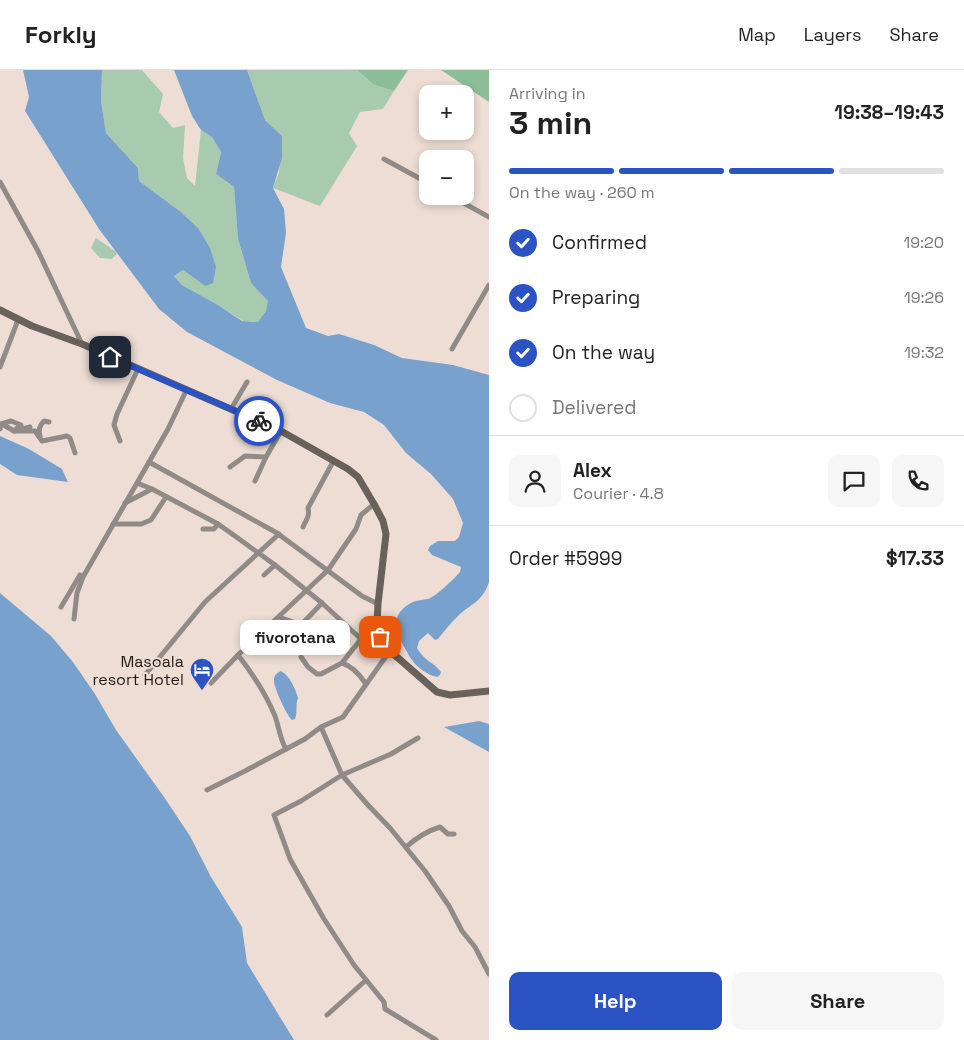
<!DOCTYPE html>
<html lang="en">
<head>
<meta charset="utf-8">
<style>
  :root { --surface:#fff; --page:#f6f6f6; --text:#222; --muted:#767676; --line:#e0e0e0; --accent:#2c53c3 }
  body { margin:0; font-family:"Space Grotesk",sans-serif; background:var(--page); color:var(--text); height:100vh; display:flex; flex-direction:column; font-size:19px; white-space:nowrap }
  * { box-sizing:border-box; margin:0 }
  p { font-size:16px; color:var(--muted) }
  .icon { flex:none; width:28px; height:28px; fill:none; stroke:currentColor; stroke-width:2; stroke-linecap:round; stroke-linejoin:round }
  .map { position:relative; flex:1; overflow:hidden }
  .details { display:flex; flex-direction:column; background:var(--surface); width:475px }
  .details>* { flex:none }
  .tools { position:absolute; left:419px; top:15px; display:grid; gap:10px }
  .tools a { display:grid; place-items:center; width:55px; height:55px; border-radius:10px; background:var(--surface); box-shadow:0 2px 8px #0003; font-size:25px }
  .pin { position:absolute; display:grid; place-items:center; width:42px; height:42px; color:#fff; margin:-21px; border-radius:10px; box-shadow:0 2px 8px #0006 }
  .courier { position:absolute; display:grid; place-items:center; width:50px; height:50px; margin:-25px; border:4px solid #2c53c3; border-radius:50%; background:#fff; color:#222; box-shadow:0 1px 6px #0007 }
  .bubble { position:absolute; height:35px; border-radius:10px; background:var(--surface); box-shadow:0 2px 8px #0003; font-size:16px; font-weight:600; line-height:35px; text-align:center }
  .head em { font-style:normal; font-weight:600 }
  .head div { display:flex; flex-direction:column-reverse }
  .head { display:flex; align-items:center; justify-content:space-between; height:85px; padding:0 20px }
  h1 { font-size:32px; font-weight:600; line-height:38px }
  .bar { display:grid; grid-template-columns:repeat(4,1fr); gap:8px 5px; align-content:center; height:60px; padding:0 20px }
  .bar i { height:6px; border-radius:4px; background:var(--line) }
  .bar .current { background:var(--accent) }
  .bar p { grid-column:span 4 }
  .line { display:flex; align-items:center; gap:12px; padding:0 20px; border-top:1px solid var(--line) }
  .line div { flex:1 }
  .round { display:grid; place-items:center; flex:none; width:52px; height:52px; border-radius:10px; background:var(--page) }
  ol { padding:0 20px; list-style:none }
  li { display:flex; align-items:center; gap:15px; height:55px }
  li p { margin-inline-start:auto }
  li .icon { padding:5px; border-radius:50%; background:var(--accent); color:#fff; stroke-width:4 }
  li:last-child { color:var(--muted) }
  li i { width:28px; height:28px; border:2px solid var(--line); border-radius:50% }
  .action { display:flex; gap:10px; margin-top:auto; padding:10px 20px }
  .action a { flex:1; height:58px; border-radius:10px; background:var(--accent); color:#fff; font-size:20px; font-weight:600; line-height:58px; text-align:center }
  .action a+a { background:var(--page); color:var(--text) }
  header { display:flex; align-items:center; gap:30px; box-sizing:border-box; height:70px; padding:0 25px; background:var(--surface); border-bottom:1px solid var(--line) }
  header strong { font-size:24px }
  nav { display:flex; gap:28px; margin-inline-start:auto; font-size:18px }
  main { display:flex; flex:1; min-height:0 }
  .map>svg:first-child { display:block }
  .green { fill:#a8cbb0 }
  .forest { fill:#8cbf98 }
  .water { fill:#78a2cd }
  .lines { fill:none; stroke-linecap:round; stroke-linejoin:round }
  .minor { stroke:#908b86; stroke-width:5 }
  .secondary { stroke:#69625b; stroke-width:7 }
  .done { stroke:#68605a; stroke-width:5; stroke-dasharray:0 9 }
  .route { stroke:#2c53c3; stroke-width:6 }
  .labels { text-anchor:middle; stroke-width:4; stroke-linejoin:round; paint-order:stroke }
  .poi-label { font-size:16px; fill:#211c18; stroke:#edddd4; text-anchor:end }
</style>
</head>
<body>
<header>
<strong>Forkly</strong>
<nav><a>Map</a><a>Layers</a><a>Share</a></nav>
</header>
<main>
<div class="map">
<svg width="489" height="970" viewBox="0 0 489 970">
  <rect width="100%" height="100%" fill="#edddd4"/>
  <g class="green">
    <path d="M102 0H142L163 24 159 42 173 58 185 55 183 88 187 108 195 116 201 60 212 67 221 82 216 104 234 117 238 169 251 213 269 231 266 241 259 252 243 251 218 235 182 215 174 206 183 200 205 216 198 158 181 142 139 111 138 98 106 63 101 31Z"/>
    <path d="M247 0H357L374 15 394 21 383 39 360 42 349 63 357 76 320 136 273 118 279 103 282 66 265 50Z"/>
    <path d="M96 168 115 181 117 184 112 189 100 188 91 178Z"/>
  </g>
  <g class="forest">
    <path d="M357 0H408L394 21 374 15Z"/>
    <path d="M441 0H489V32Z"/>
  </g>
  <g class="water">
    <path d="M23 0H102L101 31 106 63 138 98 139 111 181 142 198 158 210 178 216 197 213 213 205 216 183 200 174 206 182 215 218 235 242 251 258 252 266 241 268 231 251 213 238 169 234 117 216 104 221 82 212 67 201 60 192 46 174 0H247L265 50 282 66V88L273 118 284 139 286 163 281 197 306 258 328 266 339 264 374 275 402 288 453 295 489 305V512C482 533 471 533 457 547 450 554 444 561 438 569L435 570 428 563 419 571 417 578C424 591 434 592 441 602L440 605 437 607C428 605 417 598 412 590 409 587 408 583 406 580 394 561 389 544 413 532 418 530 423 530 428 529 435 527 454 509 460 502L461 497 432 485 428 480 430 476 438 471H455L459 467 463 453 453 429 431 404 406 383 384 355 364 342 330 333 277 310 187 262 159 239 99 159 25 41 29 27Z"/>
    <path d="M0 366 29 379 62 399 68 412 17 405 0 394Z"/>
    <path d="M0 523 51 566 73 592 95 624 116 660 164 727 190 766 211 807 242 857 247 893 294 970H0Z"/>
    <path d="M281 601C290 606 295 618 298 628 295 635 298 642 295 649L292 650C287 646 273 616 274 610 274 605 277 603 281 601Z"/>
    <path d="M479 651 489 654V682L444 657Z"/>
  </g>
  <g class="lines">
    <g class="minor">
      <path d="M384 89 428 113"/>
      <path d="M0 112 38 181 82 274"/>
      <path d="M451 126 489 147"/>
      <path d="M452 279 489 215"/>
      <path d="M0 297 18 250"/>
      <path d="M231 339 247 312"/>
      <path d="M2 354 14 361 30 357"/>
      <path d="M0 359 1 354 11 351 21 355 14 361H35L42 371 67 366 70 368 75 383"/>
      <path d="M40 366C38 360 40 355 44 351L49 352"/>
      <path d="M120 371 114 355 117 344 138 299"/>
      <path d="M149 392 277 463 362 526 378 534"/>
      <path d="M230 397 245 386 266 387"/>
      <path d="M255 411 266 387 281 361"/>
      <path d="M137 413 152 419"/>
      <path d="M125 433 152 419 218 454 235 466 275 495 322 533 361 569 382 574"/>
      <path d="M113 454H141L151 450 166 427"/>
      <path d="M303 457C306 450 310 446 308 438L334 390"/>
      <path d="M203 459H214L218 454"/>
      <path d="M264 505 275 495"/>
      <path d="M61 537 80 505"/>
      <path d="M279 547 301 555 322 533"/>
      <path d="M74 549 77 523 83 507 168 359 186 321"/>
      <path d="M238 585C252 603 266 624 275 646 279 657 280 669 286 679"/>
      <path d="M301 587 308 597 317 604H321L342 593C352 596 360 605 366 614"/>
      <path d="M342 593 361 569"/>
      <path d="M145 605 205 532 279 464"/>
      <path d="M211 613 238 585 328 500 356 459 361 445 374 434"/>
      <path d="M321 657 342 705 367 734 390 758 425 801 449 836 462 861 475 877 489 904"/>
      <path d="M418 668 391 684 342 705 301 731 274 745 290 789 324 849 354 895 384 932 385 939 436 970"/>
      <path d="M207 720 245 701 305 669 321 657 343 647 389 582"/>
      <path d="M406 777C416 768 427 761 440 757L448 764H454"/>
      <path d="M327 945 365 911"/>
    </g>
    <path class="secondary" d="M0 240 32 256 82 274 281 361 348 399 358 407 374 434 383 451 386 464 378 534 377 553 382 574 437 622 450 625 489 621"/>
  </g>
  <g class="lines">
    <path class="done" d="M259 351 281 361 348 399 358 407 366 420 383 451 386 464 378 534 377 553 380 567"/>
    <path class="route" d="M110 287 259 351"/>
  </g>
  <defs>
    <symbol id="hotel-pin" viewBox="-11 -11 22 30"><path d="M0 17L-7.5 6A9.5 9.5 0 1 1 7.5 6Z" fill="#2c53c3" stroke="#edddd4"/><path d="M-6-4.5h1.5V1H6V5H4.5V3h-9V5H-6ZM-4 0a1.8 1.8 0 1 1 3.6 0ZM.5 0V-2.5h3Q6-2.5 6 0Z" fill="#fff"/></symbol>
  </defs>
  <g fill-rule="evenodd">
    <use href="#hotel-pin" x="188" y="586" width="28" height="38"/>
  </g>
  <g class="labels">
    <g class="poi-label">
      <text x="184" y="597">Masoala<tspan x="184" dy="18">resort Hotel</tspan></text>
    </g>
  </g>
</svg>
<div class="tools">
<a>+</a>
<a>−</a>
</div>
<div class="pin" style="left:380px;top:567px;background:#ea580c"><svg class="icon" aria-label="bag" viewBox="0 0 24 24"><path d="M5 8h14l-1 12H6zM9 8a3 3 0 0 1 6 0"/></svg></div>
<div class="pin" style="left:110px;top:287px;background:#1f2937"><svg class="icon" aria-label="home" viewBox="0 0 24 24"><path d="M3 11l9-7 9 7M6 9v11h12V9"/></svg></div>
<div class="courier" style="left:259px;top:351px"><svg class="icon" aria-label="bike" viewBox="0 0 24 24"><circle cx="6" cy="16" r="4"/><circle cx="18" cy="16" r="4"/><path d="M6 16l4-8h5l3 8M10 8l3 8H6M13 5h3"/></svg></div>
<div class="bubble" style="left:240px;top:550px;width:110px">fivorotana</div>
</div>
<section class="details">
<div class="head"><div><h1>3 min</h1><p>Arriving in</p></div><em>19:38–19:43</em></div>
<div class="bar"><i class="current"></i><i class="current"></i><i class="current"></i><i></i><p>On the way · 260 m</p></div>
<ol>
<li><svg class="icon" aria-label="check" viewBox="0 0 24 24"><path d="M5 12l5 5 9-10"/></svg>Confirmed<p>19:20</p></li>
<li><svg class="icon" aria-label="check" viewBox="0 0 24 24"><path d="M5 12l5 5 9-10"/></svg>Preparing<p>19:26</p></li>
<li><svg class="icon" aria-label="check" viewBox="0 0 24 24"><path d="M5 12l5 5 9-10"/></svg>On the way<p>19:32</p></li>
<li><i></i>Delivered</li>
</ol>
<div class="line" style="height:90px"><a class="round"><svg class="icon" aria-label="person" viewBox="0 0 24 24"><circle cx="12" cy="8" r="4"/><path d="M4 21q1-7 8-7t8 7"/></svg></a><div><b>Alex</b><p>Courier · 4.8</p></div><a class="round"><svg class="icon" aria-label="chat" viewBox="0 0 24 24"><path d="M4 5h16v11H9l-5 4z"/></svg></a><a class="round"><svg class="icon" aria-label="phone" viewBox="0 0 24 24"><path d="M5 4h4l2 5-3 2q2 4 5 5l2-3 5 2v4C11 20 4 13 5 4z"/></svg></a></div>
<div class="line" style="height:65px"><div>Order #5999</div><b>$17.33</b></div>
<div class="action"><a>Help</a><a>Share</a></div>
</section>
</main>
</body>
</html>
